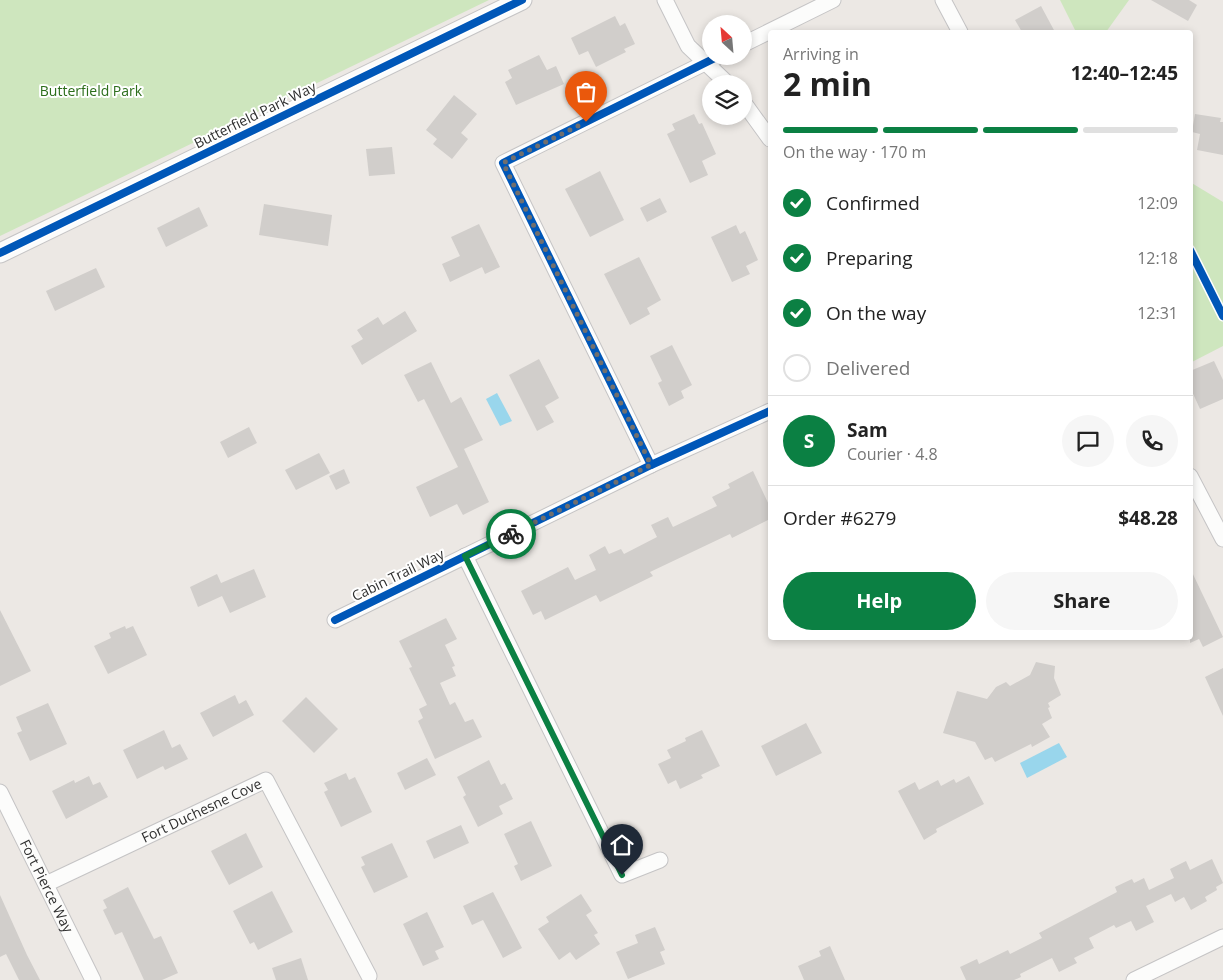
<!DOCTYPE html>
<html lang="en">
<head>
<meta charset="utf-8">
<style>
  :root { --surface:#fff; --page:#f6f6f6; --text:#222; --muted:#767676; --line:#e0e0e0; --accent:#0b8043 }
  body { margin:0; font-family:"Open Sans",sans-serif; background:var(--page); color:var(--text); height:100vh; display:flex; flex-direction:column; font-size:19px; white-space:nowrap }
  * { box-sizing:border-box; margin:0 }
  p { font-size:16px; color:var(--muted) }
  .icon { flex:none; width:28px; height:28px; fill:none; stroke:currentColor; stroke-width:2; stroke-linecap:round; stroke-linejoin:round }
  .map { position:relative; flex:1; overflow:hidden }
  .details { position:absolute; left:768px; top:30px; width:425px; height:610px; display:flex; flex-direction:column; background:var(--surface); border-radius:5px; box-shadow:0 2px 8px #0003 }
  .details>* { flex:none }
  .needle { width:32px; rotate:334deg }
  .fabs { position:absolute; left:702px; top:15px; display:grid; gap:10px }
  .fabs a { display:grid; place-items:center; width:50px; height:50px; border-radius:50%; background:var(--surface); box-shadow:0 2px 8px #0003; font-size:25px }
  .pin { position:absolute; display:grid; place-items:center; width:42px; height:42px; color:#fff; margin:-51px -21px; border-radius:50% 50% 50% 0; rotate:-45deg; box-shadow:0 0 5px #0007 }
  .pin .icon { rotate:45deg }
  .courier { position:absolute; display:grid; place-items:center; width:50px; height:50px; margin:-25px; border:4px solid #0b8043; border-radius:50%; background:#fff; color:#222; box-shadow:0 1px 6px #0007 }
  .head em { font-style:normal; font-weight:700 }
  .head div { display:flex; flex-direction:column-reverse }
  .head { display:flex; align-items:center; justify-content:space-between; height:85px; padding:0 15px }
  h1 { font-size:32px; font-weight:700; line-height:38px }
  .bar { display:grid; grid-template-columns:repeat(4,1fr); gap:8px 5px; align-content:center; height:60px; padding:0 15px }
  .bar i { height:6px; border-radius:4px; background:var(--line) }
  .bar .selected { background:var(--accent) }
  .bar p { grid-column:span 4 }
  .line { display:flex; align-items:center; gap:12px; padding:0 15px; border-top:1px solid var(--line) }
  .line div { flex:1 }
  .round { display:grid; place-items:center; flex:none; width:52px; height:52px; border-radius:26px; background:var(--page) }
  ol { padding:0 15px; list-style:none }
  li { display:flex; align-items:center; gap:15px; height:55px }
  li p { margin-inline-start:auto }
  li .icon { padding:5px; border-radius:50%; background:var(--accent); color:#fff; stroke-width:4 }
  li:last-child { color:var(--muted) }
  li i { width:28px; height:28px; border:2px solid var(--line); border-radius:50% }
  .action { display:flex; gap:10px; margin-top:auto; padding:10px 15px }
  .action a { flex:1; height:58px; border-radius:30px; background:var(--accent); color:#fff; font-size:20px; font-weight:700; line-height:58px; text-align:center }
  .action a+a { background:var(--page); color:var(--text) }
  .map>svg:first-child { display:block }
  .green { fill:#cee6be }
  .water { fill:#99d6ec }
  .building { fill:#d1cecb }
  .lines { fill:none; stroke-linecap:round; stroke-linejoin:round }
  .minor-casing { stroke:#c5c4c5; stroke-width:17 }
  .tertiary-casing { stroke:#c5c4c5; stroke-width:21 }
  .minor { stroke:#fcfcfb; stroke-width:15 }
  .tertiary { stroke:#fcfcfb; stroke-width:19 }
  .cycleway-casing { stroke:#fff; stroke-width:11 }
  .cycleway { stroke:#0057b8; stroke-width:8 }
  .done { stroke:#706f6e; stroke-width:5; stroke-dasharray:0 9 }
  .route { stroke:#0b8043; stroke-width:6 }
  .labels { text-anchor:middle; stroke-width:4; stroke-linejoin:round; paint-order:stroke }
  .park-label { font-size:14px; fill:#2c6e1b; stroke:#fff }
  .street-label { font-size:14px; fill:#2e2e2e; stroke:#fff }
</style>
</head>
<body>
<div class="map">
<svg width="1223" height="980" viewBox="0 0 1223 980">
  <rect width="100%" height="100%" fill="#ece8e4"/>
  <g class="green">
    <path d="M0 0H489L0 236Z"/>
    <path d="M1060 0H1129L1106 32H1076Z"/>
    <path d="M1190 182 1223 202V346L1190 363Z"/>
  </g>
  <g class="water">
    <path d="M497 393 512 421 500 426 486 399Z"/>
    <path d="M1059 743 1067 757 1027 778 1020 763Z"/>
  </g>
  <g class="building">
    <path d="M1151 0H1189L1197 5 1188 21Z"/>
    <path d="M1041 6 1055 32H1022L1015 20Z"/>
    <path d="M615 16 620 26 625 23 635 44 624 49 626 52 596 67 588 51 579 55 571 38Z"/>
    <path d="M539 55 547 70 556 66 564 84 516 105 505 82 512 78 508 70Z"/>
    <path d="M454 95 477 114 461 133 468 139 452 159 433 144 437 139 426 130Z"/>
    <path d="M694 114 699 124 702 123 716 154 702 161 708 175 690 183 667 134 675 130 672 124Z"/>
    <path d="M1195 114 1221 118 1220 122H1223V155L1197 150 1200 134 1192 132Z"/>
    <path d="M392 147 395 174 369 176 366 149Z"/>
    <path d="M600 171 624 220 590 237 565 189Z"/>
    <path d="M660 198 667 212 647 222 640 208Z"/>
    <path d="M264 204 332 215 328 246 259 235Z"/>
    <path d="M199 207 208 226 166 247 157 228Z"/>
    <path d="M479 224 500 267 485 274 482 267 450 282 442 264 460 256 451 237Z"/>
    <path d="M736 225 740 234 745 231 758 260 746 266 750 274 732 282 711 237Z"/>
    <path d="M639 257 661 300 647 308 650 314 630 325 604 274Z"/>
    <path d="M96 268 105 287 55 311 46 291Z"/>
    <path d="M405 311 417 331 362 365 351 346 363 339 357 330 378 317 383 325Z"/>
    <path d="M672 345 692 385 681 391 684 398 669 406 658 383 662 381 650 356Z"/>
    <path d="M539 359 559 398 545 406 554 422 537 431 509 375Z"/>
    <path d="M1214 361 1223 380V399L1200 409 1190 387V371Z"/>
    <path d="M431 362 451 403 461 397 483 440 464 449 489 502 463 515 457 504 430 517 416 487 458 467 424 399 418 402 404 375Z"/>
    <path d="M249 427 257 443 228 458 220 442Z"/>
    <path d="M319 453 330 473 296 490 285 470Z"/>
    <path d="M344 469 350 483 336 490 329 476Z"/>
    <path d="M753 471 770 507V519L732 538 730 534 650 572 653 576 600 602 596 595 545 620 541 611 533 615 521 591 568 567 575 580 596 570 589 555 605 546 609 554 621 549 624 554 657 537 651 525 668 517 673 527 717 506 712 497 730 488 728 484Z"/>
    <path d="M1190 568 1223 637 1203 647 1199 639 1190 643Z"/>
    <path d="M254 569 266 597 230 613 222 596 198 607 190 587 217 574 221 583Z"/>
    <path d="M0 610 31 671 0 686Z"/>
    <path d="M446 618 457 639 445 645 455 666 452 667 456 676 440 683 450 705 455 702 465 722 473 719 482 737 435 759 418 721 423 718 419 709 427 705 409 668 412 667 399 641Z"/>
    <path d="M125 626 126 629 133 626 147 655 108 674 94 646 111 638 109 633Z"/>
    <path d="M1036 662 1055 666 1054 678 1061 695 1048 703 1050 707 1048 708 1052 718 1042 724 1050 737 1032 747 1031 744 995 762 992 757 985 760 975 742 943 733 957 691 987 699 996 687 1006 682 1010 686 1030 675Z"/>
    <path d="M1223 668V716L1205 677Z"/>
    <path d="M235 695 239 704 246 700 254 715 213 737 200 713Z"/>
    <path d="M306 697 338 729 314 753 282 721Z"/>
    <path d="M48 703 67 744 30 761 17 733 22 731 16 717Z"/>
    <path d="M806 723 822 753 776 776 761 746Z"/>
    <path d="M164 730 172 748 180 744 188 759 165 770 163 766 137 779 123 750Z"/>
    <path d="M702 730 720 766 701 775 703 778 680 789 676 780 668 784 658 764 671 758 667 750 686 741 685 738Z"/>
    <path d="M427 758 436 775 405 790 397 773Z"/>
    <path d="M489 760 501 785 505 783 513 799 499 806 503 814 478 827 463 797 466 795 457 777Z"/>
    <path d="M346 773 349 780 355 777 372 812 341 827 324 792 328 790 324 783Z"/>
    <path d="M89 776 93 785 100 782 108 797 66 819 52 791 74 780 75 783Z"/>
    <path d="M969 776 984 804 936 829 937 832 924 840 898 791 915 782 919 790 938 780 941 786 954 779 956 783Z"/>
    <path d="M531 821 552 866 521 881 514 866 518 864 504 834Z"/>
    <path d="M461 825 469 843 434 859 426 841Z"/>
    <path d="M246 833 263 867 229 885 211 851Z"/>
    <path d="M392 843 408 877 374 893 361 867 365 865 361 857Z"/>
    <path d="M1212 859 1223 883 1216 887 1217 890 1205 897 1207 901 1191 910 1184 897 1175 902 1171 894 1146 906 1154 922 1136 931 1131 921 1116 928 1114 925 1089 938 1094 948 1074 958 1077 963 1059 972 1052 958 1020 974 1021 977 1014 980H966L960 967 977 959 979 964 1008 950 1010 954 1042 938 1039 933 1117 892 1115 887 1132 879 1134 883 1144 878 1149 890 1174 878 1170 869 1186 861 1190 870Z"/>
    <path d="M128 887 154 939 161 936 178 973 162 980H144L122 932 115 935 103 910 107 908 103 900Z"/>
    <path d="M272 891 293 932 258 950 254 942 250 944 233 911Z"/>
    <path d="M493 892 522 948 503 958 483 920 472 925 463 906Z"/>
    <path d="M581 894 592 911 586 915 598 933 594 935 600 944 576 960 570 952 559 960 538 929 549 922 546 917Z"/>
    <path d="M0 895 27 955 40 980H19L6 954 0 957Z"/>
    <path d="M427 912 444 947 435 951 439 959 423 966 403 924Z"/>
    <path d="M655 927 665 950 660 952 665 964 628 979 616 952 638 943 635 935Z"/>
    <path d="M830 946 845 980H804L798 966 821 956 819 951Z"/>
    <path d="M301 958 308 980H276L272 968Z"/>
  </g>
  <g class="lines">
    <defs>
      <g id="minor">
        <path d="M665 0 688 46 728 84"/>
        <path d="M943 0 960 32"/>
        <path d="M744 44 833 0"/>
        <path d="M744 103 770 139"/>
        <path d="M651 465 503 163 719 56"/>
        <path d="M1190 476 1223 539"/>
        <path d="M465 556 622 875 660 860"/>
        <path d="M335 620 651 465 770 411"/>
        <path id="s1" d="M0 792 93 980"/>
        <path id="s2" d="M46 884 266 780 369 976"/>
        <path d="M1134 980 1223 937"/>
      </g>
      <path id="tertiary" d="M0 253 522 0"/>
    </defs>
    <use href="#minor" class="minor-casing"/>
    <use href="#tertiary" class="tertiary-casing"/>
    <use href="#minor" class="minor"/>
    <use href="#tertiary" class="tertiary"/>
    <defs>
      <g id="cycleway">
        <path d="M1190 250 1223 316"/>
        <path d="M0 253 522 0"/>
        <path d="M651 465 503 163 719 56"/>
        <path d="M335 620 651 465 770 411"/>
      </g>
    </defs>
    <use href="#cycleway" class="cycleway-casing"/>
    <use href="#cycleway" class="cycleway"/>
  </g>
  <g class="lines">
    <path class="done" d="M511 534 651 465 503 163 586 122"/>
    <path class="route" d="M511 534 465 556 622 875"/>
  </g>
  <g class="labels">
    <g class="park-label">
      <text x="91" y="96">Butterfield Park</text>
    </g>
    <g class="street-label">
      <text transform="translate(255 115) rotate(-26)" y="5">Butterfield Park Way</text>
      <text transform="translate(398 575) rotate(-26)" y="5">Cabin Trail Way</text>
      <text dy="5" stroke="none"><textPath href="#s2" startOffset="172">Fort Duchesne Cove</textPath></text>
      <text dy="5" stroke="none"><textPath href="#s1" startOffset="105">Fort Pierce Way</textPath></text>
    </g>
  </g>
</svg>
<div class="fabs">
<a><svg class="needle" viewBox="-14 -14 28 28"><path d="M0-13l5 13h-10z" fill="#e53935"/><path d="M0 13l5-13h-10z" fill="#767676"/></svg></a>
<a><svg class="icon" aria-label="layers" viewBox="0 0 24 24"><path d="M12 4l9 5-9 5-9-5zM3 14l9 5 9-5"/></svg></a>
</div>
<div class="pin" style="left:586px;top:122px;background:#ea580c"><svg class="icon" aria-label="bag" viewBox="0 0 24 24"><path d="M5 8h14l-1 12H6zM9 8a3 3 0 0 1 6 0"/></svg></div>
<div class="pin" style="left:622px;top:875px;background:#1f2937"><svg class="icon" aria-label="home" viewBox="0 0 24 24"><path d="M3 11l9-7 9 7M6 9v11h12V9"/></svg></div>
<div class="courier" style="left:511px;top:534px"><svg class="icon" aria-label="bike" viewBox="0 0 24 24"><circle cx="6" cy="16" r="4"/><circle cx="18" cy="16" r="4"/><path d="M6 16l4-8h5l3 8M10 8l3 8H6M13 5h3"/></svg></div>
<section class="details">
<div class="head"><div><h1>2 min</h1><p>Arriving in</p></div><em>12:40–12:45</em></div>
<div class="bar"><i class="selected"></i><i class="selected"></i><i class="selected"></i><i></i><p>On the way · 170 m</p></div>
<ol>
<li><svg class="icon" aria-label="check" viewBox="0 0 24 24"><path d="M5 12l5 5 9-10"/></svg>Confirmed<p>12:09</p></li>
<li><svg class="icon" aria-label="check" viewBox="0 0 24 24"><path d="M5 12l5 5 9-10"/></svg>Preparing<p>12:18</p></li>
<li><svg class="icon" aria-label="check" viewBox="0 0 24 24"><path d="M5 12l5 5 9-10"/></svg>On the way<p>12:31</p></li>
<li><i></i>Delivered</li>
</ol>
<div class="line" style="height:90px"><b class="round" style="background:var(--accent);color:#fff">S</b><div><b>Sam</b><p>Courier · 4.8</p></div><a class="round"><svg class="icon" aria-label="chat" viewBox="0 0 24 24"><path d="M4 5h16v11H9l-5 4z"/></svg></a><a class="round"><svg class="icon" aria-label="phone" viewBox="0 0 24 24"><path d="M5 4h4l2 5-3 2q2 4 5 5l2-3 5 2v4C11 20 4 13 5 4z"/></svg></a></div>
<div class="line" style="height:65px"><div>Order #6279</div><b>$48.28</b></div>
<div class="action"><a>Help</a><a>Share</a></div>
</section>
</div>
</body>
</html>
